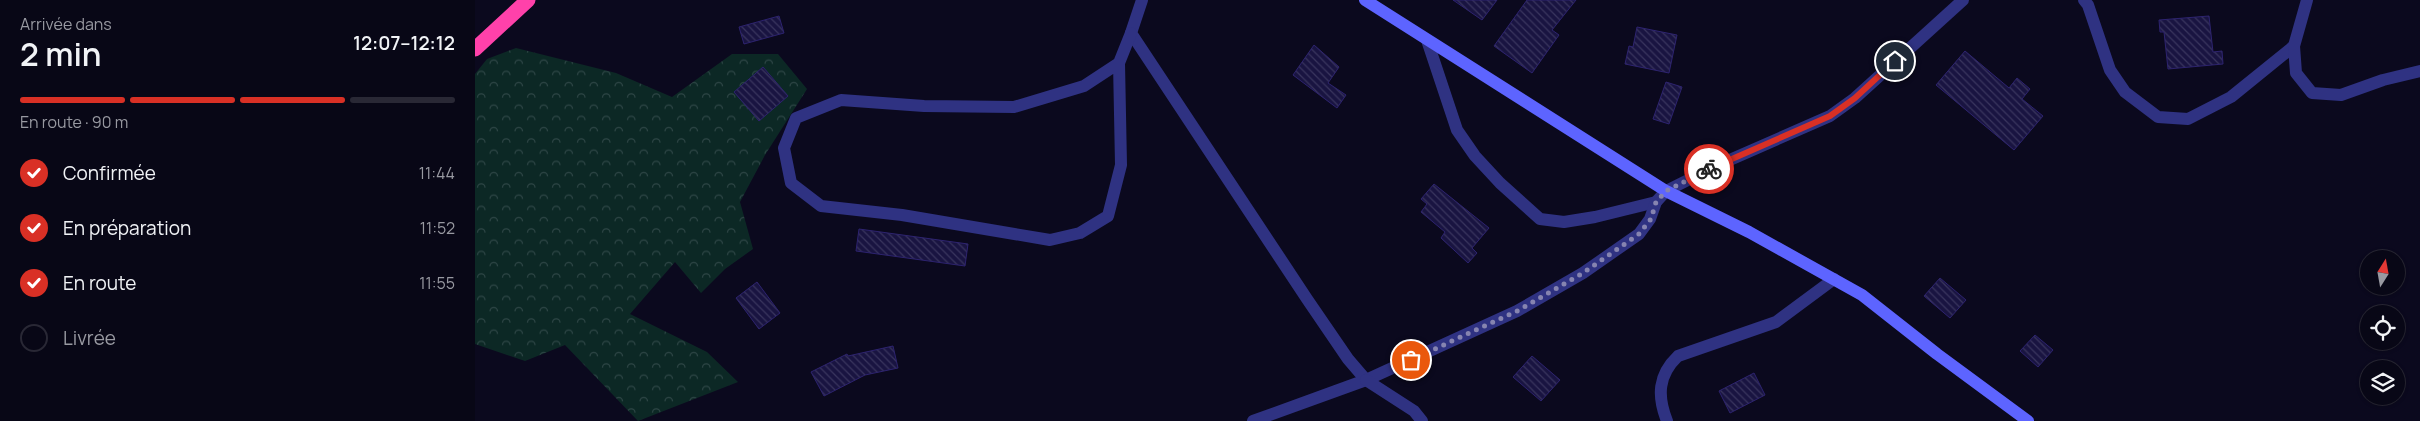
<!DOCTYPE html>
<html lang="fr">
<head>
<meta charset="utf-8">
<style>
  :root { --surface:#080716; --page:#161523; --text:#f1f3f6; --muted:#9899a1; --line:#292835; --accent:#d93025 }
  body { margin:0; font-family:Manrope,sans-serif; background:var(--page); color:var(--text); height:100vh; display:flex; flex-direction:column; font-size:19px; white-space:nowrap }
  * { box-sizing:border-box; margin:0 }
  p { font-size:16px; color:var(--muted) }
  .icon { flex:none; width:28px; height:28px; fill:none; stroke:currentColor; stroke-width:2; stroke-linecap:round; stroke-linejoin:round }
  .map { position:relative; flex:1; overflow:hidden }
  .sheet { display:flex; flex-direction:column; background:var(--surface); width:475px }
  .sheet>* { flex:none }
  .needle { width:32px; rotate:11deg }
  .buttons { position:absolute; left:1885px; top:250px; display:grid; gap:10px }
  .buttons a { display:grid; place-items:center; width:45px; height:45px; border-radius:50%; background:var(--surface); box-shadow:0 1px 4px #0004,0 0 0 1px var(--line); font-size:25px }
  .pin { position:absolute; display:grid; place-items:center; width:42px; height:42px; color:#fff; margin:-21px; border:2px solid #fff; border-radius:50%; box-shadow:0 1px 5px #0007 }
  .courier { position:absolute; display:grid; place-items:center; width:50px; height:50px; margin:-25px; border:4px solid #d93025; border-radius:50%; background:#fff; color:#222; box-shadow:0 1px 6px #0007 }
  .headline em { font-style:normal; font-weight:600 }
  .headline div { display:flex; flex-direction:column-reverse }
  .headline { display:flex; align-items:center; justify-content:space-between; height:85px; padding:0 20px }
  h1 { font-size:32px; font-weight:600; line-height:38px }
  .bar { display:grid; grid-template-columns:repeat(4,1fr); gap:8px 5px; align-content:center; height:60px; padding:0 20px }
  .bar i { height:6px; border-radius:4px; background:var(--line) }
  .bar .on { background:var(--accent) }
  .bar p { grid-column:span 4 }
  ol { padding:0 20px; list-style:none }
  li { display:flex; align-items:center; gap:15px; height:55px }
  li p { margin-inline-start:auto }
  li .icon { padding:5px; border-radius:50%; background:var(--accent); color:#fff; stroke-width:4 }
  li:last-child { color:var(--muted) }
  li i { width:28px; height:28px; border:2px solid var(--line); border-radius:50% }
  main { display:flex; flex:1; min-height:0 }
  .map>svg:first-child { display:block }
  .forest { fill:url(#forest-crowns) }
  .building { fill:url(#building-back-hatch); stroke:#2d236f }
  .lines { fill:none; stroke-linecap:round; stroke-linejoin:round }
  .street { stroke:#2f3282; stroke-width:12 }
  .secondary { stroke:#5d64ff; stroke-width:12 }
  .highway { stroke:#ff41aa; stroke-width:15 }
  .done { stroke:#8684b0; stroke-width:5; stroke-dasharray:0 9 }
  .route { stroke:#d93025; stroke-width:6 }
</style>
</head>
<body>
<main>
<section class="sheet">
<div class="headline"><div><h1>2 min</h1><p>Arrivée dans</p></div><em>12:07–12:12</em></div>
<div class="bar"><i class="on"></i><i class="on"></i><i class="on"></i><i></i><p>En route · 90 m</p></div>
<ol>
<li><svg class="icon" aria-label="check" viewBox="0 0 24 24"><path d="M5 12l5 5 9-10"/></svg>Confirmée<p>11:44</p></li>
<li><svg class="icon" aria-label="check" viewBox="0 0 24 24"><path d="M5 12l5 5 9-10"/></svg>En préparation<p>11:52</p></li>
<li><svg class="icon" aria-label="check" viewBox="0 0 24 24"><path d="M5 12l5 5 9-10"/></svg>En route<p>11:55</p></li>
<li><i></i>Livrée</li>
</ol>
</section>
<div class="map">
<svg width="1945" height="421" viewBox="0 0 1945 421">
  <defs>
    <pattern id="forest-crowns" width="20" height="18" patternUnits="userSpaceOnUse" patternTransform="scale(1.25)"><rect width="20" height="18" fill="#0c2825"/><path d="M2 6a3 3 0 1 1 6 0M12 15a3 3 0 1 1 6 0" fill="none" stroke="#2e4646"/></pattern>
    <pattern id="building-back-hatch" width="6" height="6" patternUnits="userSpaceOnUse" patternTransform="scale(1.25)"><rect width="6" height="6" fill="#191441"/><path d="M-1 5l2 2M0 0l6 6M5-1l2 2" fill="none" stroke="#39355e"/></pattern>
  </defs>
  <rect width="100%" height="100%" fill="#0b091e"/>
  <path class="forest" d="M41 48 141 73 197 97 257 54H303L332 89 290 155 265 202 278 249 250 269 226 293 200 262 155 314 232 352 263 382 163 421 90 345 50 361 0 344V74L12 59Z"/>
  <g class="building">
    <path d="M978 0H1022L1007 20Z"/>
    <path d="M1052 0H1101L1077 30 1084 35 1057 73 1019 46Z"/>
    <path d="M304 16 309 33 269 44 264 27Z"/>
    <path d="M1734 16 1738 52 1747 51 1748 64 1693 69 1689 32H1685L1684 20Z"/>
    <path d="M1162 27 1202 35 1194 73 1150 64 1154 46 1158 47Z"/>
    <path d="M839 45 864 67 853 83 871 95 862 108 818 75Z"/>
    <path d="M1490 51 1534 88 1542 78 1555 89 1547 99 1568 116 1539 150 1461 85Z"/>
    <path d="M288 67 313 96 284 121 259 92Z"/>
    <path d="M1191 82 1207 87 1194 124 1178 119Z"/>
    <path d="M959 184 1014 228 997 248 1002 253 993 263 966 238 970 232 946 212 952 204 946 199Z"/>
    <path d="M384 229 493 244 490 266 381 251Z"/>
    <path d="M1465 278 1491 300 1475 318 1449 296Z"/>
    <path d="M282 282 305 313 284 329 261 298Z"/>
    <path d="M1560 335 1578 350 1563 367 1545 351Z"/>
    <path d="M418 346 423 368 390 375 349 396 336 372 372 354 373 356Z"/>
    <path d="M1057 356 1085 380 1066 401 1038 377Z"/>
    <path d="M1279 373 1290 395 1255 413 1244 391Z"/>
  </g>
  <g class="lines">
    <g class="street">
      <path d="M667 0 656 33 832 299 873 359 891 380 778 421"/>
      <path d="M1609 0 1613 5 1635 70 1650 92 1683 117 1713 119 1756 97 1819 46"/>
      <path d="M1832 0 1819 46 1821 73 1837 93 1866 95 1908 80 1945 71"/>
      <path d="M952 40 982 130 1000 156 1025 183 1065 219 1089 222 1120 217 1181 202"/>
      <path d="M644 63 609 86 539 107 449 106 366 100 321 118 309 148 316 183 346 206 427 215 575 240 605 233 633 216 646 165 644 63 656 33"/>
      <path d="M891 380 1042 311 1108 273 1164 234 1175 219 1181 202 1191 191 1241 166 1355 116 1380 98 1488 0"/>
      <path d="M891 380 939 411 947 421"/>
      <path d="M1192 421C1182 396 1183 375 1203 356L1301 322 1359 279"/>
    </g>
    <path class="secondary" d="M890 0 1191 191 1274 232 1387 295 1462 354 1553 421"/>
    <path class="highway" d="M0 49 53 0"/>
  </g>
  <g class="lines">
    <path class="done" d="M936 360 1042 311 1108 273 1164 234 1176 219 1181 202 1191 191 1234 169"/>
    <path class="route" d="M1234 169 1355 116 1380 98 1420 61"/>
  </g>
</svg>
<div class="buttons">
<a><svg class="needle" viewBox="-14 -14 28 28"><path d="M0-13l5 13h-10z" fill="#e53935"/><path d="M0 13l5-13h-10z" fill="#9899a1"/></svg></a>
<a><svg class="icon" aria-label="locate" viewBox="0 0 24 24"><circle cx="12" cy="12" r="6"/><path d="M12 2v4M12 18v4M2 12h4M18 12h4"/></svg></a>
<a><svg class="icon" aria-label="layers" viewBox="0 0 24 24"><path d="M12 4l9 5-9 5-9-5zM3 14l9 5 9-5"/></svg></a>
</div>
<div class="pin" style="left:936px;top:360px;background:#ea580c"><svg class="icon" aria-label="bag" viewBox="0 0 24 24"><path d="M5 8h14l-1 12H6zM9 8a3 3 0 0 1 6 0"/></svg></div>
<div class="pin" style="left:1420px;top:61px;background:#1f2937"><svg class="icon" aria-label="home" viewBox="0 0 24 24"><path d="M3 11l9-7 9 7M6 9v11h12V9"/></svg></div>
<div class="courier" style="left:1234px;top:169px"><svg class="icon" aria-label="bike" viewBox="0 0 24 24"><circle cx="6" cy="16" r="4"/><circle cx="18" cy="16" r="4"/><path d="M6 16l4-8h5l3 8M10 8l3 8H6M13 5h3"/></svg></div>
</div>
</main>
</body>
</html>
